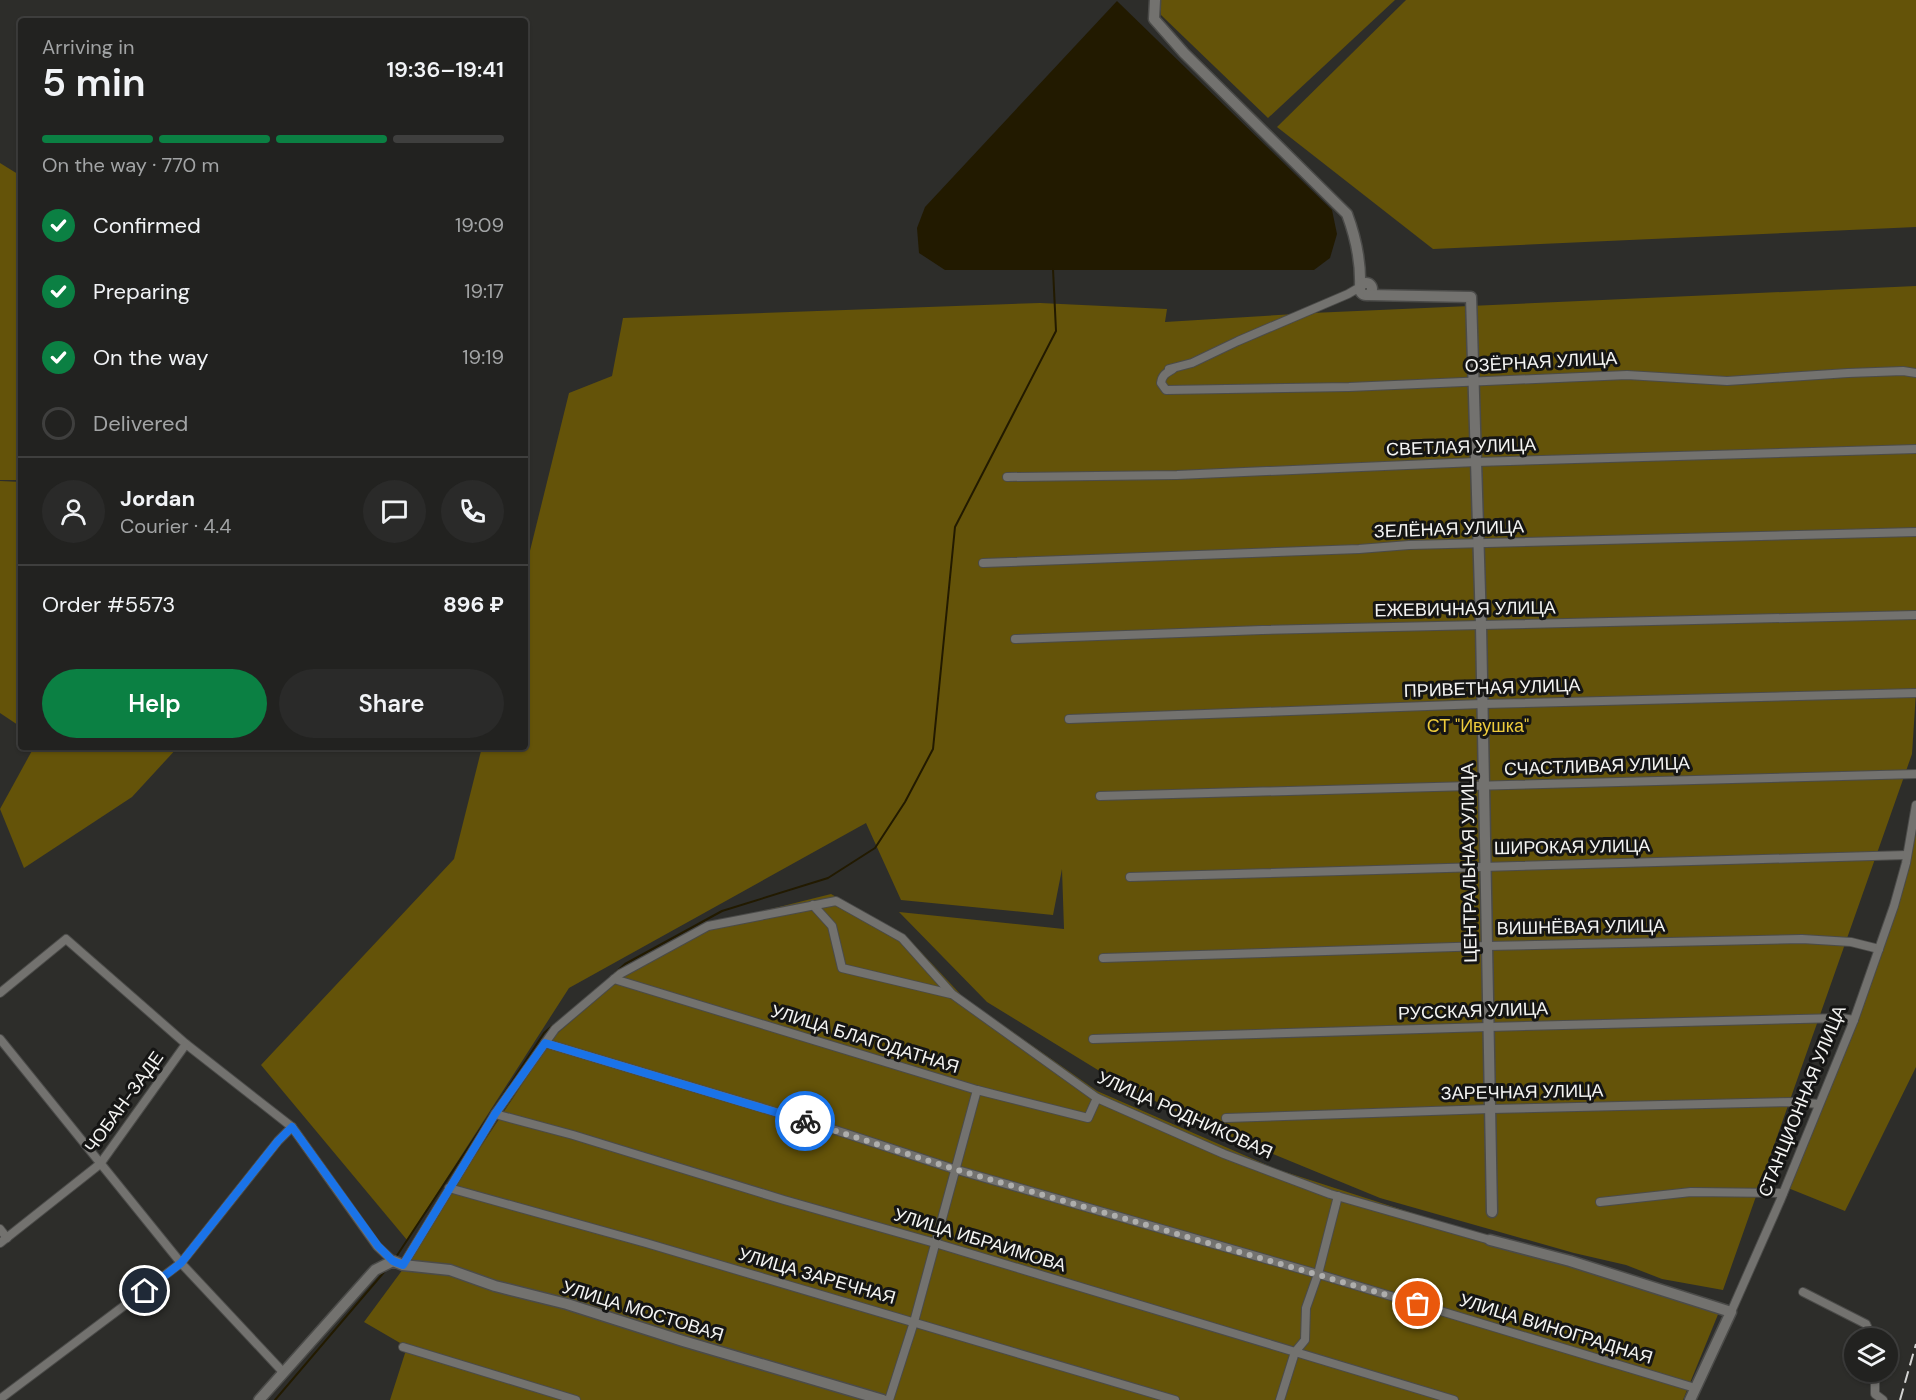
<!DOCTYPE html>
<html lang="en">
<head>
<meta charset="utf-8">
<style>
  :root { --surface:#222220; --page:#2a2a29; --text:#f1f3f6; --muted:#a2a4a5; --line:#3f3f3e; --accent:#0b8043 }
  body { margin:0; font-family:"DM Sans",sans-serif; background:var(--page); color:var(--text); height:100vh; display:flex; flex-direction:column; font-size:22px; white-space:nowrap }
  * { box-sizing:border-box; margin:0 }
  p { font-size:20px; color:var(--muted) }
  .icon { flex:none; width:33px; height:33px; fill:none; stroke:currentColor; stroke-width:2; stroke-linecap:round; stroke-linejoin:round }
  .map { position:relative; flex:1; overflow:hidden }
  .panel { position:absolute; left:18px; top:18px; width:510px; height:732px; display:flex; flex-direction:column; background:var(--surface); border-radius:6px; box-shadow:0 2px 4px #0004,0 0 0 2px var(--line) }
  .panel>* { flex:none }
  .fabs { position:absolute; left:1844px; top:1328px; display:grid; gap:12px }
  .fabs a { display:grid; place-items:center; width:54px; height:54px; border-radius:50%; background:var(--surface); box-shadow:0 2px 4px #0004,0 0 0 2px var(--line); font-size:30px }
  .pin { position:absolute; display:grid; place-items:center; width:51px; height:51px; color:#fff; margin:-26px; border:3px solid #fff; border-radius:50%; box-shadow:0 2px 6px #0007 }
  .courier { position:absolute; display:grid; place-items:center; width:60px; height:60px; margin:-30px; border:4px solid #1a73e8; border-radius:50%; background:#fff; color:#222; box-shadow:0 2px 8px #0007 }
  .head em { font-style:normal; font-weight:600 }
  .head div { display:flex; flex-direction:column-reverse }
  .head { display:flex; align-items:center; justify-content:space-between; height:102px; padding:0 24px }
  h1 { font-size:39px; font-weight:600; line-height:45px }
  .bar { display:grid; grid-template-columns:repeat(4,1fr); gap:9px 6px; align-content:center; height:72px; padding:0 24px }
  .bar i { height:8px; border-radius:4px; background:var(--line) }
  .bar .selected { background:var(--accent) }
  .bar p { grid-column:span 4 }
  .line { display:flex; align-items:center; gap:15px; padding:0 24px; border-top:2px solid var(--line) }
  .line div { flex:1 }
  .round { display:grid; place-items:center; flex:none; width:63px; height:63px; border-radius:32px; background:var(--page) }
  ol { padding:0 24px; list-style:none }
  li { display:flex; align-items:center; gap:18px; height:66px }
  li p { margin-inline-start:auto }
  li .icon { padding:6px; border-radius:50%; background:var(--accent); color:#fff; stroke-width:4 }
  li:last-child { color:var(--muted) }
  li i { width:33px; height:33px; border:3px solid var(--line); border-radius:50% }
  .cta { display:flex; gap:12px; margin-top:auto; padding:12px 24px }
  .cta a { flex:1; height:69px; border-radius:36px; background:var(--accent); color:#fff; font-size:24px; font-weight:600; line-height:69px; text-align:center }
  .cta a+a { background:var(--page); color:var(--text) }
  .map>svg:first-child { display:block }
  .green { fill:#645309 }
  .water { fill:#221a00 }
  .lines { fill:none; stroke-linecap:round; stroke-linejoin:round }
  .stream { stroke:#221a00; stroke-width:2 }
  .minor-casing { stroke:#4b4b49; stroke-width:10 }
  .tertiary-casing { stroke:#4b4b49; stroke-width:13 }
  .minor { stroke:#73726f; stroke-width:8 }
  .tertiary { stroke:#73726f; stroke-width:10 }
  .rail { stroke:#d4d4d2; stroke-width:2; stroke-dasharray:12 6; stroke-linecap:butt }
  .done { stroke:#aeaeac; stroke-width:6; stroke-dasharray:0 10.8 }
  .route { stroke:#1a73e8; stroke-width:8 }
  .labels { text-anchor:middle; stroke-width:6; stroke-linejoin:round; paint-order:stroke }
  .street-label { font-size:18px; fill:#f4f4f2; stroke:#151514 }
  .park-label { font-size:18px; fill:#edcb3c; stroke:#151514 }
</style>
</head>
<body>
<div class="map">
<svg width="1916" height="1400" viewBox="0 0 1916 1400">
  <rect width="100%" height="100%" fill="#2d2d2a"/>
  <g class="green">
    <path d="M1161 0H1395L1268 118 1161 15Z"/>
    <path d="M1406 0H1916V227L1433 249 1277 127Z"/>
    <path d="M0 163 21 176V480H0Z"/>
    <path d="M1916 286V692L1912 754 1723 1290 1662 1279 1626 1265 1574 1253 1380 1198 1215 1130 1124 1086 987 1002 899 912 1064 929 1062 869 1053 915 901 900 866 823 569 988 407 1240 261 1065 454 859 482 747H525V571L569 393 612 376 623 318 1040 303 1167 309 1165 322 1312 313Z"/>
    <path d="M0 481 21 482V727L0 713Z"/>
    <path d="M34 747H178L132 797 24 868 0 809Z"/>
    <path d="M1916 825V1067L1845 1211 1788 1188 1856 1021 1905 884Z"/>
    <path d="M831 894 906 936 963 997 1097 1091 1276 1169 1719 1312 1683 1400H390L407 1347 364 1322 406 1265 453 1189 553 1037 630 971 703 926Z"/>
  </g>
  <path class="water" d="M1117 1 1332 210 1337 234 1330 258 1314 270H945L919 253 917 228 925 207Z"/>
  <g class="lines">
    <g class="stream">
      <path d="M616 972 625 964 722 911 828 878 875 848 905 802 933 749 955 527 1056 331 1053 269"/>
      <path d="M495 1107 544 1033 552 1026"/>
      <path d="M396 1257 489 1116"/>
      <path d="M275 1400 385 1271"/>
    </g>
    <defs>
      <g id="minor">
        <path d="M1169 369 1192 363 1238 341 1348 294 1360 287"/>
        <path d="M1173 369C1166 373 1162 375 1161 383L1166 390 1349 387 1627 375 1727 381 1848 373 1903 371 1916 373"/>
        <path d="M1007 477 1177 475 1476 462 1916 449"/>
        <path d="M983 563 1359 549 1409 545 1916 532"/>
        <path d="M1015 639 1262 630 1916 615"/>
        <path d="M1069 719 1482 704 1916 693"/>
        <path d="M1100 796 1916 774"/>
        <path d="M1130 877 1907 855"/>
        <path d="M813 905 832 926 842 968 951 994"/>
        <path d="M1103 958 1487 946 1802 939 1851 942 1879 949"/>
        <path d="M614 979 977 1090 1088 1118 1097 1098"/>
        <path d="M0 993 66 939 186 1044 292 1127 377 1246 393 1261"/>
        <path d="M0 1039 181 1263 283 1372"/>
        <path d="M1093 1039 1488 1027 1841 1018 1854 1020"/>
        <path d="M545 1043 829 1128 954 1169 1318 1274 1695 1388"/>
        <path d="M495 1114 573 1135 784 1200 935 1243 1454 1400"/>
        <path d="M1226 1118 1490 1109 1794 1102 1819 1104"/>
        <path d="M449 1188 646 1243 1175 1400"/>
        <path d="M1600 1202 1691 1192 1783 1193"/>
        <path d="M0 1229 7 1238"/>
        <path d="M0 1243 100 1164 186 1044"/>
        <path d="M403 1265 495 1114 555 1029 620 974 708 926 836 901 902 938 952 994 1097 1098 1224 1154 1330 1194 1490 1240"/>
        <path d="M1803 1292 1866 1324 1872 1338"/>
        <path d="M1731 1312 1780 1201 1854 1020 1894 906 1906 863 1916 805"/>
        <path d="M403 1347 576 1400"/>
        <path d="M1875 1371V1394L1883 1400"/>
        <path d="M0 1399 181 1263 278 1141 292 1127"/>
        <path d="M889 1400 914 1322 977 1090"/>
        <path d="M1280 1400 1295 1352 1305 1340 1306 1308 1318 1274 1338 1196"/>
      </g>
      <g id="tertiary">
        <path d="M1155 0 1154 19 1184 53 1347 214C1356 238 1361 261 1360 287"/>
        <circle cx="1366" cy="289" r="6"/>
        <path d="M1368 295 1471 297 1481 625 1492 1212"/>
        <path d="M1490 1240 1570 1261 1731 1312 1690 1400"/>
        <path d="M259 1400 375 1270 393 1261 403 1265 450 1270 495 1286 567 1304 683 1341 883 1400"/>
      </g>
    </defs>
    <use href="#minor" class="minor-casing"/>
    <use href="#tertiary" class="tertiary-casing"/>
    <use href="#minor" class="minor"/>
    <use href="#tertiary" class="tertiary"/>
    <path class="rail" d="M1900 1400 1916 1344"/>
  </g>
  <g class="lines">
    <path class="done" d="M805 1121 954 1169 1418 1304"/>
    <path class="route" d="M145 1291 181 1263 278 1141 292 1127 378 1246 393 1261 403 1265 495 1114 545 1043 805 1121"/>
  </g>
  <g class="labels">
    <g class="street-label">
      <text transform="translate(1541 362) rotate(-3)" y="6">ОЗЁРНАЯ УЛИЦА</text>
      <text transform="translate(1461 447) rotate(-2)" y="6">СВЕТЛАЯ УЛИЦА</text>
      <text transform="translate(1449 529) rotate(-2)" y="6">ЗЕЛЁНАЯ УЛИЦА</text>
      <text transform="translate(1465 609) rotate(-1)" y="6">ЕЖЕВИЧНАЯ УЛИЦА</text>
      <text transform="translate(1492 688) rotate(-2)" y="6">ПРИВЕТНАЯ УЛИЦА</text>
      <text transform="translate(1597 766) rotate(-2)" y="6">СЧАСТЛИВАЯ УЛИЦА</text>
      <text transform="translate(1572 847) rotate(-1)" y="6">ШИРОКАЯ УЛИЦА</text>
      <text transform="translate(1469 863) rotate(-91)" y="6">ЦЕНТРАЛЬНАЯ УЛИЦА</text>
      <text transform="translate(1581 927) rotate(-1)" y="6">ВИШНЁВАЯ УЛИЦА</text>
      <text transform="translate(1473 1011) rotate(-2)" y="6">РУССКАЯ УЛИЦА</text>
      <text transform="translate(865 1039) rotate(17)" y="6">УЛИЦА БЛАГОДАТНАЯ</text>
      <text transform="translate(1522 1092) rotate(-1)" y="6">ЗАРЕЧНАЯ УЛИЦА</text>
      <text transform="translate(1802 1101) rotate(-68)" y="6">СТАНЦИОННАЯ УЛИЦА</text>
      <text transform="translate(124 1102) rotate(-54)" y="6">ЧОБАН-ЗАДЕ</text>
      <text transform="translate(1185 1115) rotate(24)" y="6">УЛИЦА РОДНИКОВАЯ</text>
      <text transform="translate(980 1240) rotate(17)" y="6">УЛИЦА ИБРАИМОВА</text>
      <text transform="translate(817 1276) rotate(16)" y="6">УЛИЦА ЗАРЕЧНАЯ</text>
      <text transform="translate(643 1311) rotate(17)" y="6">УЛИЦА МОСТОВАЯ</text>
      <text transform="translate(1556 1329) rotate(17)" y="6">УЛИЦА ВИНОГРАДНАЯ</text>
    </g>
    <g class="park-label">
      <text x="1478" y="732">СТ "Ивушка"</text>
    </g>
  </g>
</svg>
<div class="fabs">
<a><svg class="icon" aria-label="layers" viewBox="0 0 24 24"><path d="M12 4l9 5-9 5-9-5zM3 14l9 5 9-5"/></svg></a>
</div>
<div class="pin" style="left:1418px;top:1304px;background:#ea580c"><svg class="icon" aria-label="bag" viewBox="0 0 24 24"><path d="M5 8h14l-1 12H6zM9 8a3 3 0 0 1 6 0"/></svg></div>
<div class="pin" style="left:145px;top:1291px;background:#1f2937"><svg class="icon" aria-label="home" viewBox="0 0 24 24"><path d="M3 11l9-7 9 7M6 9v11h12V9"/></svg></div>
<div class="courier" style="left:805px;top:1121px"><svg class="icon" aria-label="bike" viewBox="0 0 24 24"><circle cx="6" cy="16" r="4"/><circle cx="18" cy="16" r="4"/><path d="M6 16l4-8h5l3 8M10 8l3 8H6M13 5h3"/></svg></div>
<section class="panel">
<div class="head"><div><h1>5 min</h1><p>Arriving in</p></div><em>19:36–19:41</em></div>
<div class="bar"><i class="selected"></i><i class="selected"></i><i class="selected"></i><i></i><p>On the way · 770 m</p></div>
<ol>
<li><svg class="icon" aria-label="check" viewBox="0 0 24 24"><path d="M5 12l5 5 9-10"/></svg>Confirmed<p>19:09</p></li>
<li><svg class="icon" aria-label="check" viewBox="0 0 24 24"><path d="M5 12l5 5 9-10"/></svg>Preparing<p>19:17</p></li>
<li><svg class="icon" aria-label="check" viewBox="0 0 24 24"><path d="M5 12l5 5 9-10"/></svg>On the way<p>19:19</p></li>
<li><i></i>Delivered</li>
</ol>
<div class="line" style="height:108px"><a class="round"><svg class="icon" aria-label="person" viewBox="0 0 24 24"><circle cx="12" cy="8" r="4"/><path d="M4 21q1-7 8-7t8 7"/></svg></a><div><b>Jordan</b><p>Courier · 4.4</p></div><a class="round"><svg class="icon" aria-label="chat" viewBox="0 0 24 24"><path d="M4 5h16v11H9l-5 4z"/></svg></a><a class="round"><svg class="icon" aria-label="phone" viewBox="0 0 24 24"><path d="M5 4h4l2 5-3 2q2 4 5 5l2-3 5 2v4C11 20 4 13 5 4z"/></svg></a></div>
<div class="line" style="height:78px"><div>Order #5573</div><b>896 ₽</b></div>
<div class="cta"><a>Help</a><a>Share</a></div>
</section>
</div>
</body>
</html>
